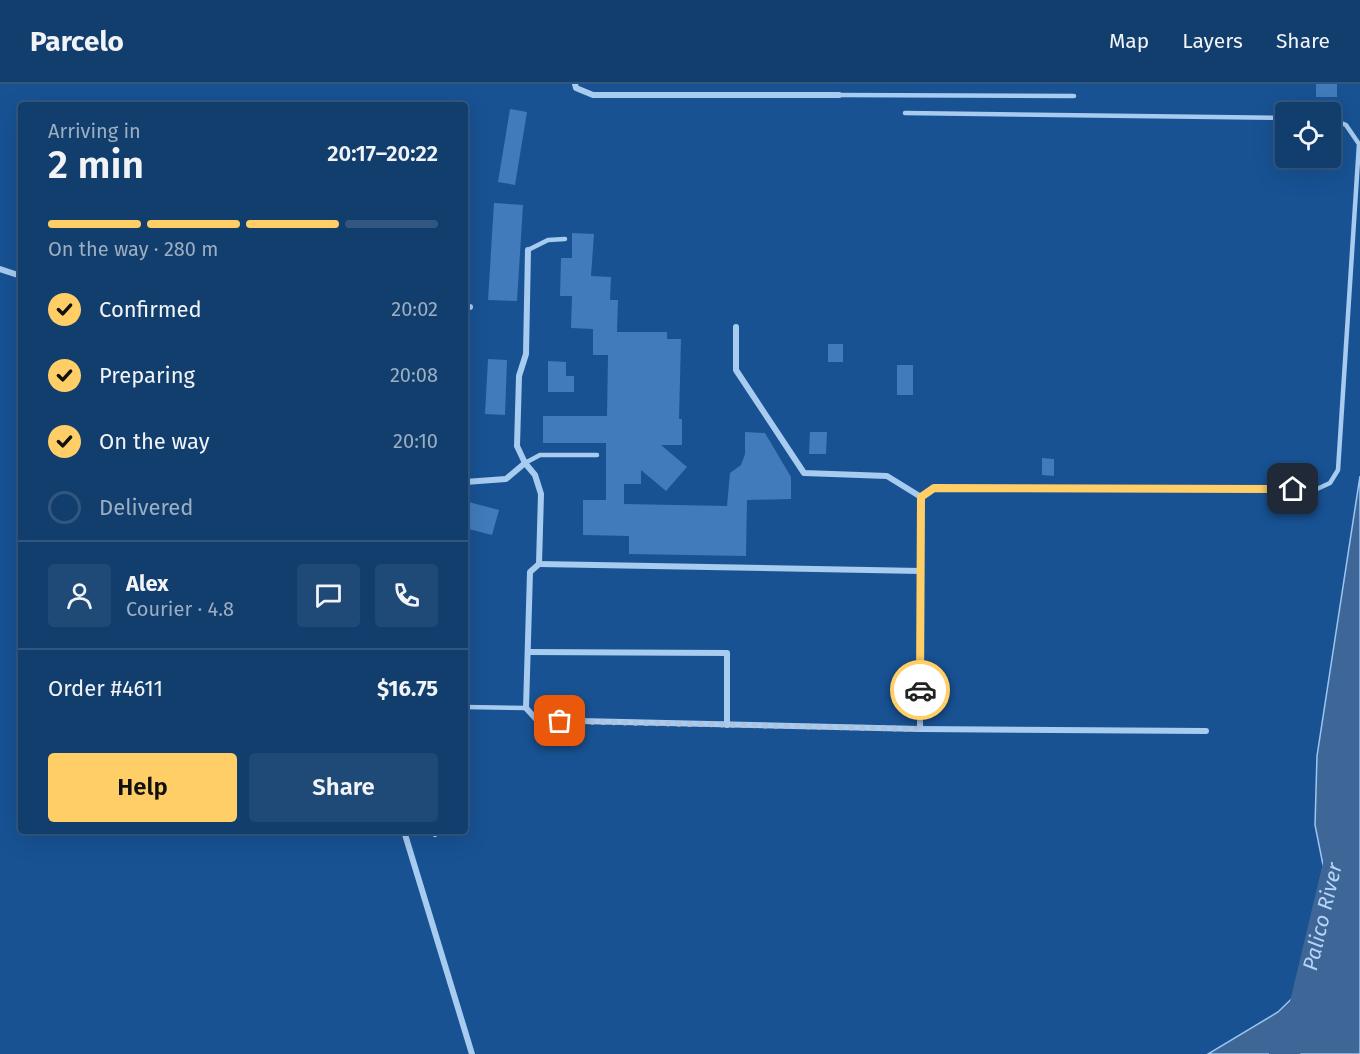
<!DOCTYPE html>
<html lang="en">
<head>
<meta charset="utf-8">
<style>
  :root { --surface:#123e6e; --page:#1f4976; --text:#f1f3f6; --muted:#9caec2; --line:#315781; --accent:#ffce67 }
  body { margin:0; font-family:"Fira Sans",sans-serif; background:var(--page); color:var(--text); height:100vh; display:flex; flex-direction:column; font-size:22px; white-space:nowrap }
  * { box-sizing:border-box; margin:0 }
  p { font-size:20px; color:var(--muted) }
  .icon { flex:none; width:33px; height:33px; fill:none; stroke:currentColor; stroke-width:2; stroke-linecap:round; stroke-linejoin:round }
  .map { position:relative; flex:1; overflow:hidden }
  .panel { position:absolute; left:18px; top:18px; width:450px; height:732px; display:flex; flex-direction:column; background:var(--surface); border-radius:6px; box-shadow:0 6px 24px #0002,0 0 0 2px var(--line) }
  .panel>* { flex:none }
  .fabs { position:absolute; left:1275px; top:18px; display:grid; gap:12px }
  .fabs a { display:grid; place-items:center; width:66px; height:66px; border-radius:6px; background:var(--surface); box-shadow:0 6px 24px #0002,0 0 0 2px var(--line); font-size:30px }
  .pin { position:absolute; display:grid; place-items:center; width:51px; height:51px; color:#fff; margin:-26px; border-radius:12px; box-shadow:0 3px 9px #0006 }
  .courier { position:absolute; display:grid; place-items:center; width:60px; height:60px; margin:-30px; border:4px solid #ffce67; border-radius:50%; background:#fff; color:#222; box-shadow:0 2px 8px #0007 }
  .head em { font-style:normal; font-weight:600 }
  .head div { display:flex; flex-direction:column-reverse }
  .head { display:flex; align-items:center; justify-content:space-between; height:102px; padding:0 30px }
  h1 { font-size:39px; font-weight:600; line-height:45px }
  .bar { display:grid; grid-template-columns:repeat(4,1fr); gap:9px 6px; align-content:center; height:72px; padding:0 30px }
  .bar i { height:8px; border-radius:4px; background:var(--line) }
  .bar .active { background:var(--accent) }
  .bar p { grid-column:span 4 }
  .line { display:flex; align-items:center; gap:15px; padding:0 30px; border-top:2px solid var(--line) }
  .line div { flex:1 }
  .round { display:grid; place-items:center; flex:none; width:63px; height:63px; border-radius:6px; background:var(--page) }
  ol { padding:0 30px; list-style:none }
  li { display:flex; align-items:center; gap:18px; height:66px }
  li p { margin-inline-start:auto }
  li .icon { padding:6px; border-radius:50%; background:var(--accent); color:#111; stroke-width:4 }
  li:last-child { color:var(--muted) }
  li i { width:33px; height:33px; border:3px solid var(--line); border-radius:50% }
  .primary-button { display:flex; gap:12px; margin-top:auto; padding:12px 30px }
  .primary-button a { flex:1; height:69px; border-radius:6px; background:var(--accent); color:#111; font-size:24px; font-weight:600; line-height:69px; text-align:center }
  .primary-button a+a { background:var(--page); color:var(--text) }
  header { display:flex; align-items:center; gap:36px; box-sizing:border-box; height:84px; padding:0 30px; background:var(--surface); border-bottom:2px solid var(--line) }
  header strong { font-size:28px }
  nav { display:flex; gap:33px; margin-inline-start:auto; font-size:21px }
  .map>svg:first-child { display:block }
  .water { fill:#3e6797; stroke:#9bc6f2; stroke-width:1.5 }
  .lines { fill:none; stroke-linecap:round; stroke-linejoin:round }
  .river { stroke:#3e6797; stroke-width:24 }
  .building { fill:#417bbb }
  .lane { stroke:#a8cbf0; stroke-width:4.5 }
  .street { stroke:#a8cbf0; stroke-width:6 }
  .done { stroke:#aec2d9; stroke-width:6; stroke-dasharray:0 10.8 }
  .route { stroke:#ffce67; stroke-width:8 }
  .labels { text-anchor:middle; stroke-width:6; stroke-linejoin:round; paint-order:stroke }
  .water-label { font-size:21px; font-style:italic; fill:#b5d5f7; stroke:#185293 }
</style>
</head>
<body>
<header>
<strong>Parcelo</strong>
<nav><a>Map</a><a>Layers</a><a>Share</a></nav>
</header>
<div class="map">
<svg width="1360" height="970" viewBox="0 0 1360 970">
  <rect width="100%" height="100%" fill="#185293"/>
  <path class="water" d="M1360 392V970H1208L1278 928 1319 888 1332 826 1315 741 1317 672Z"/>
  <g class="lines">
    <path class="river" id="s1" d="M1281 970 1292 961 1336 776"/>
  </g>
  <g class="building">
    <rect x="1316" y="0" width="21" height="13"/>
    <path d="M510 25 527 28 515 101 498 98Z"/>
    <path d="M494 119 523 121 517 217 488 216Z"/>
    <path d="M572 149 594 150 591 192 611 193 610 216H618L617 248H667V255H681L679 335H682V361H661L687 383 666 407 641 386V400H624V420L727 422 730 389 741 381 745 370V348L765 349 791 393V415L747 416 746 472 629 470V452L583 451V416H606V359H543V332H607L608 271H593V245L571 244 572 212H560L561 174H572Z"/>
    <rect x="828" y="260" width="15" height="18"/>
    <path d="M488 275 507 276 505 331 485 330Z"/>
    <path d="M548 277 566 278V292H574V308H548Z"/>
    <rect x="897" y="281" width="16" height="30"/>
    <path d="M810 348H827L826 370H809Z"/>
    <path d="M1042 374 1054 375V392L1042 391Z"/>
    <path d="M465 417 499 426 492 451 465 444Z"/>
  </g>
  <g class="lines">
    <g class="lane">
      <path d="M839 11 1074 12"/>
      <path d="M905 29 1286 34"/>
      <path d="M528 166 548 156 565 155"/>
      <path d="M525 379 540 371H597"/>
      <path d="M921 413 934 404 1317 405 1330 399 1338 386 1359 60 1346 41 1330 34"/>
      <path d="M465 623 526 624"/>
      <path d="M435 747V751"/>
    </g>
    <g class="street">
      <path d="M575 0 576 4 593 11H839"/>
      <path d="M528 166 526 270 519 292 517 362 525 379 535 391 541 410 539 480 530 488 526 624 537 636 920 645 1206 647"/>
      <path d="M0 185 21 192"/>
      <path d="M465 223H470"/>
      <path d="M736 243V286L804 389 887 392 921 413 920 645"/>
      <path d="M465 398 506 395 525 379"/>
      <path d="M539 480 921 487"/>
      <path d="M528 568 727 569V641"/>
      <path d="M404 747 472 970"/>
    </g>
  </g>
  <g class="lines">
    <path class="done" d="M560 637 920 645V606"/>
    <path class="route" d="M920 606 921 413 934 404 1293 405"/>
  </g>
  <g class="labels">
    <g class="water-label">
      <text dy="7" stroke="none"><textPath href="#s1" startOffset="146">Palico River</textPath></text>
    </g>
  </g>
</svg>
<div class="fabs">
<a><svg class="icon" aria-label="locate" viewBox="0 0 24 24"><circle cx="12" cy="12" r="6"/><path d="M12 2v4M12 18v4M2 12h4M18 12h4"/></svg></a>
</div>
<div class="pin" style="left:560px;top:637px;background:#ea580c"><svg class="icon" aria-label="bag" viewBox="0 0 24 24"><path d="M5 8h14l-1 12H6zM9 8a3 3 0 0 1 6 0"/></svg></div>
<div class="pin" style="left:1293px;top:405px;background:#1f2937"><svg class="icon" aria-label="home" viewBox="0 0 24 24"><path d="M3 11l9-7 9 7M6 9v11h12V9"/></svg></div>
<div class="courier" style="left:920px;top:606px"><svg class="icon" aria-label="car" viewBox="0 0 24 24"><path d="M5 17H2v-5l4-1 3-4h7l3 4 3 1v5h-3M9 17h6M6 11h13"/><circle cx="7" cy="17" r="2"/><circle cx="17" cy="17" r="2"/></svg></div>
<section class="panel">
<div class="head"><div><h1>2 min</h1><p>Arriving in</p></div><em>20:17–20:22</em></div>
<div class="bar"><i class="active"></i><i class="active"></i><i class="active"></i><i></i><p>On the way · 280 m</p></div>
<ol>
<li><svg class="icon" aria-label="check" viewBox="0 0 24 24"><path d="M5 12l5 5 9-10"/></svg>Confirmed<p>20:02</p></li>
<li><svg class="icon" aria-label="check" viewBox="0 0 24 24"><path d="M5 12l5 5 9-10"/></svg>Preparing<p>20:08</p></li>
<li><svg class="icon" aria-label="check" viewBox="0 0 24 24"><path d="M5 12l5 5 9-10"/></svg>On the way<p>20:10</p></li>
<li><i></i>Delivered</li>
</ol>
<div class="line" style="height:108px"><a class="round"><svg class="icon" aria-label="person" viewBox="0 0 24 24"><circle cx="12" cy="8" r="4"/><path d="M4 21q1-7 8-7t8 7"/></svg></a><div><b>Alex</b><p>Courier · 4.8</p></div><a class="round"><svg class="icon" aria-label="chat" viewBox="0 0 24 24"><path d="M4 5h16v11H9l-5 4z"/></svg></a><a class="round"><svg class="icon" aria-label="phone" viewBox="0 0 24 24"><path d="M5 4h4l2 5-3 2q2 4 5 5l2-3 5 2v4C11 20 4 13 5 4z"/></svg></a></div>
<div class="line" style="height:78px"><div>Order #4611</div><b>$16.75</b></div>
<div class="primary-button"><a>Help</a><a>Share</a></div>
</section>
</div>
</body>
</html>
